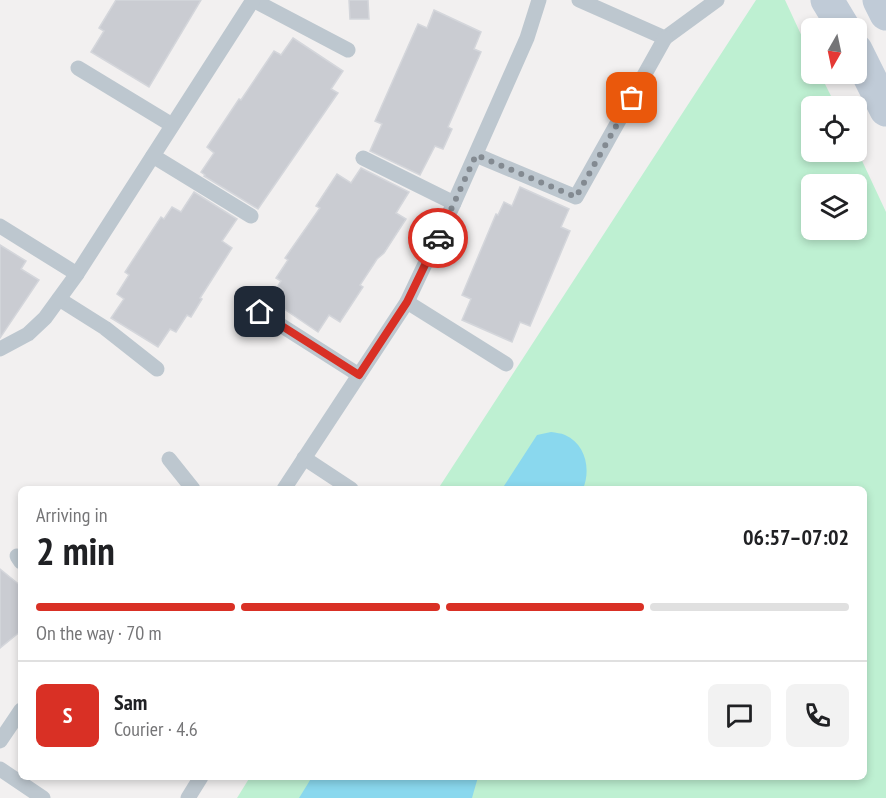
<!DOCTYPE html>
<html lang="en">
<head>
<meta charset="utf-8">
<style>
  :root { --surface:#fff; --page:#f2f2f2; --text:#202124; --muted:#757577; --line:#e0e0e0; --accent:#d93025 }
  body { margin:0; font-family:"PT Sans Narrow",sans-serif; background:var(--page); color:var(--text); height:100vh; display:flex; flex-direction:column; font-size:22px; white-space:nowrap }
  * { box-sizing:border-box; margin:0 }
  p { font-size:20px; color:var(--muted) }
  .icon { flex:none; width:33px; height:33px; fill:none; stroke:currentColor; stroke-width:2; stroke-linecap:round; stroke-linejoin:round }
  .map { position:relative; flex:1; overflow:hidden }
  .panel { position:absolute; left:18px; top:486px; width:849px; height:294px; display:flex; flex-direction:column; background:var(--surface); border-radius:9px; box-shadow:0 3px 9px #0003 }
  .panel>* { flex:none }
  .needle { width:39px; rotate:189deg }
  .controls { position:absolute; left:801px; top:18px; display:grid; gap:12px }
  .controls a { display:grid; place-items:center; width:66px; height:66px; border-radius:9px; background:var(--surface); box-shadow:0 3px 9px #0003; font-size:30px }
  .pin { position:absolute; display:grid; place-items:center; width:51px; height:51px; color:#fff; margin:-26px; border-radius:12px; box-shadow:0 3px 9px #0006 }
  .courier { position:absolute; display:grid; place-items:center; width:60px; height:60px; margin:-30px; border:4px solid #d93025; border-radius:50%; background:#fff; color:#222; box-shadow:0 2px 8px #0007 }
  .overview em { font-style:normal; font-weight:700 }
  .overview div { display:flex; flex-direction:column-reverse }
  .overview { display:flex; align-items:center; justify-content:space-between; height:102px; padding:0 18px }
  h1 { font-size:39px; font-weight:700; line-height:45px }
  .bar { display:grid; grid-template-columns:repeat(4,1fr); gap:9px 6px; align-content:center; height:72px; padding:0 18px }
  .bar i { height:8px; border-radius:4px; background:var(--line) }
  .bar .on { background:var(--accent) }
  .bar p { grid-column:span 4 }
  .line { display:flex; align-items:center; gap:15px; padding:0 18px; border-top:2px solid var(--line) }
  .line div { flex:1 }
  .round { display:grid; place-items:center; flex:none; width:63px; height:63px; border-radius:9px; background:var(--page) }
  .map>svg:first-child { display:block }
  .green { fill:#bef0d2; fill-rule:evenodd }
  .water { fill:#8ad8ee }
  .building { fill:#caccd2; stroke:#d4d6db; stroke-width:1.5 }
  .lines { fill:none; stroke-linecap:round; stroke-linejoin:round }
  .service { stroke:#bdc7cf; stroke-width:15 }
  .secondary { stroke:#c0cbd7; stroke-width:33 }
  .done { stroke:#838a91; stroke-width:6; stroke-dasharray:0 10.8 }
  .route { stroke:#d93025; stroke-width:8 }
</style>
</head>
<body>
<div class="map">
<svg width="886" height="798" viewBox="0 0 886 798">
  <rect width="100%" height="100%" fill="#f2f0f0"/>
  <path class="green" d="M756 0H785L811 56 812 74H820L836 106H812V152L857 150 886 212V798H237L250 777H864V489H438ZM812 184H856V230H812Z"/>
  <g class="water">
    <path d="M551 432C556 433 561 433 565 435 586 444 591 470 583 489H502L537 435Z"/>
    <path d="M312 777H478L472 798H299Z"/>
  </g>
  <g class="building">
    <path d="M116 0H201L149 87 91 52 104 31 99 28Z"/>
    <path d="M349 0H368L369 19H350Z"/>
    <path d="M434 10 481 32 474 49 481 52 448 127 452 129 443 149 435 146 420 175 370 151 382 124 375 121 418 24 427 28Z"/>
    <path d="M293 38 343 71 331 89 338 93 258 209 204 176 205 175 201 172 214 153 207 147 239 99 241 100 274 51 281 55Z"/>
    <path d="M361 168 409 192 396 213 406 219 384 253 377 259 360 285 363 287 340 322 329 315 318 332 274 302 283 290 278 286 281 281 276 278 288 260 285 258 320 208 316 206 337 174 351 183Z"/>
    <path d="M520 187 569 209 561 227 570 231 530 326 520 322 512 342 462 320 471 299 462 295 496 214 498 215 504 202 512 206Z"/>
    <path d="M194 192 237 219 222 241 232 248 200 298 202 299 191 317 187 315 176 332 170 329 158 347 111 318 124 299 117 294 129 275 125 272 161 217 164 219 172 207 181 212Z"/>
    <path d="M0 245 26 261 21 269 39 280 0 338Z"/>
    <path d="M0 569 21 586V631L0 648Z"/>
  </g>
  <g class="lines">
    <g class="service">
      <path d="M253 0 348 50"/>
      <path d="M579 0 665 38 717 0"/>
      <path d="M78 68 172 125"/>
      <path d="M476 155 576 197 665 38"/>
      <path d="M153 156 251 216"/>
      <path d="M363 158 454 203"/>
      <path d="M0 226 77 274"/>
      <path d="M59 299 105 328 157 369"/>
      <path d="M407 302 506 364"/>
      <path d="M260 312 359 375"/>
      <path d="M0 349 28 334 45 318 77 274 253 0"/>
      <path d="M304 458 351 489"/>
      <path d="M169 459 193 489"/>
      <path d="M284 489 407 302 454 203 527 38 539 0"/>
      <path d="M17 556 21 562"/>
      <path d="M0 741 21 710"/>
      <path d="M0 769 43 798"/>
      <path d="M188 798 201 777"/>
    </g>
    <g class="secondary">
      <path d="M827 0 844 28"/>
      <path d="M879 0 886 14"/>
      <path d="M856 50 886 110"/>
    </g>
  </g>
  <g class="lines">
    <path class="done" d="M438 238 476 155 576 197 632 98"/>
    <path class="route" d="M260 312 359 375 407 302 438 238"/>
  </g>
</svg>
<div class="controls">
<a><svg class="needle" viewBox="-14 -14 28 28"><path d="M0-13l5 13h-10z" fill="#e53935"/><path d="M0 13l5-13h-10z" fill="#757577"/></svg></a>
<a><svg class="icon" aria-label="locate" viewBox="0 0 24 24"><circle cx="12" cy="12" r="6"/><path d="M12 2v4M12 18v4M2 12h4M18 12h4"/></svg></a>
<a><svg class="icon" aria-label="layers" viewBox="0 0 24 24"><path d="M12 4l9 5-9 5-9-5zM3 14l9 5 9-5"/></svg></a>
</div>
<div class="pin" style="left:632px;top:98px;background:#ea580c"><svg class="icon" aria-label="bag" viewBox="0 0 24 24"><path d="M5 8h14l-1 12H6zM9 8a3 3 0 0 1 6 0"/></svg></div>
<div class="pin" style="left:260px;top:312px;background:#1f2937"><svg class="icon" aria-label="home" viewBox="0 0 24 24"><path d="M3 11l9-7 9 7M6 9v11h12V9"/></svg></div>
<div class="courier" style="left:438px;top:238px"><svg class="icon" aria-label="car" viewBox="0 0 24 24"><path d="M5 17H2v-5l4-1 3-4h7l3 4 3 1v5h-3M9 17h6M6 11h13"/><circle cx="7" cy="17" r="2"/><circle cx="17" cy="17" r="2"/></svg></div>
<section class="panel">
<div class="overview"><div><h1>2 min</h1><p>Arriving in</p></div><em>06:57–07:02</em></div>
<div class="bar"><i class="on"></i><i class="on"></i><i class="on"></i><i></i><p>On the way · 70 m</p></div>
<div class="line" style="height:108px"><b class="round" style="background:var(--accent);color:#fff">S</b><div><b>Sam</b><p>Courier · 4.6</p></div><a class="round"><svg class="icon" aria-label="chat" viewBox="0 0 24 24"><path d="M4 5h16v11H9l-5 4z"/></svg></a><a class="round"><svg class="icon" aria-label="phone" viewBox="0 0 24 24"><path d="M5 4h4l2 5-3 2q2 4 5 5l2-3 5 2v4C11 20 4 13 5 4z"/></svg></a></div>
</section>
</div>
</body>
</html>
